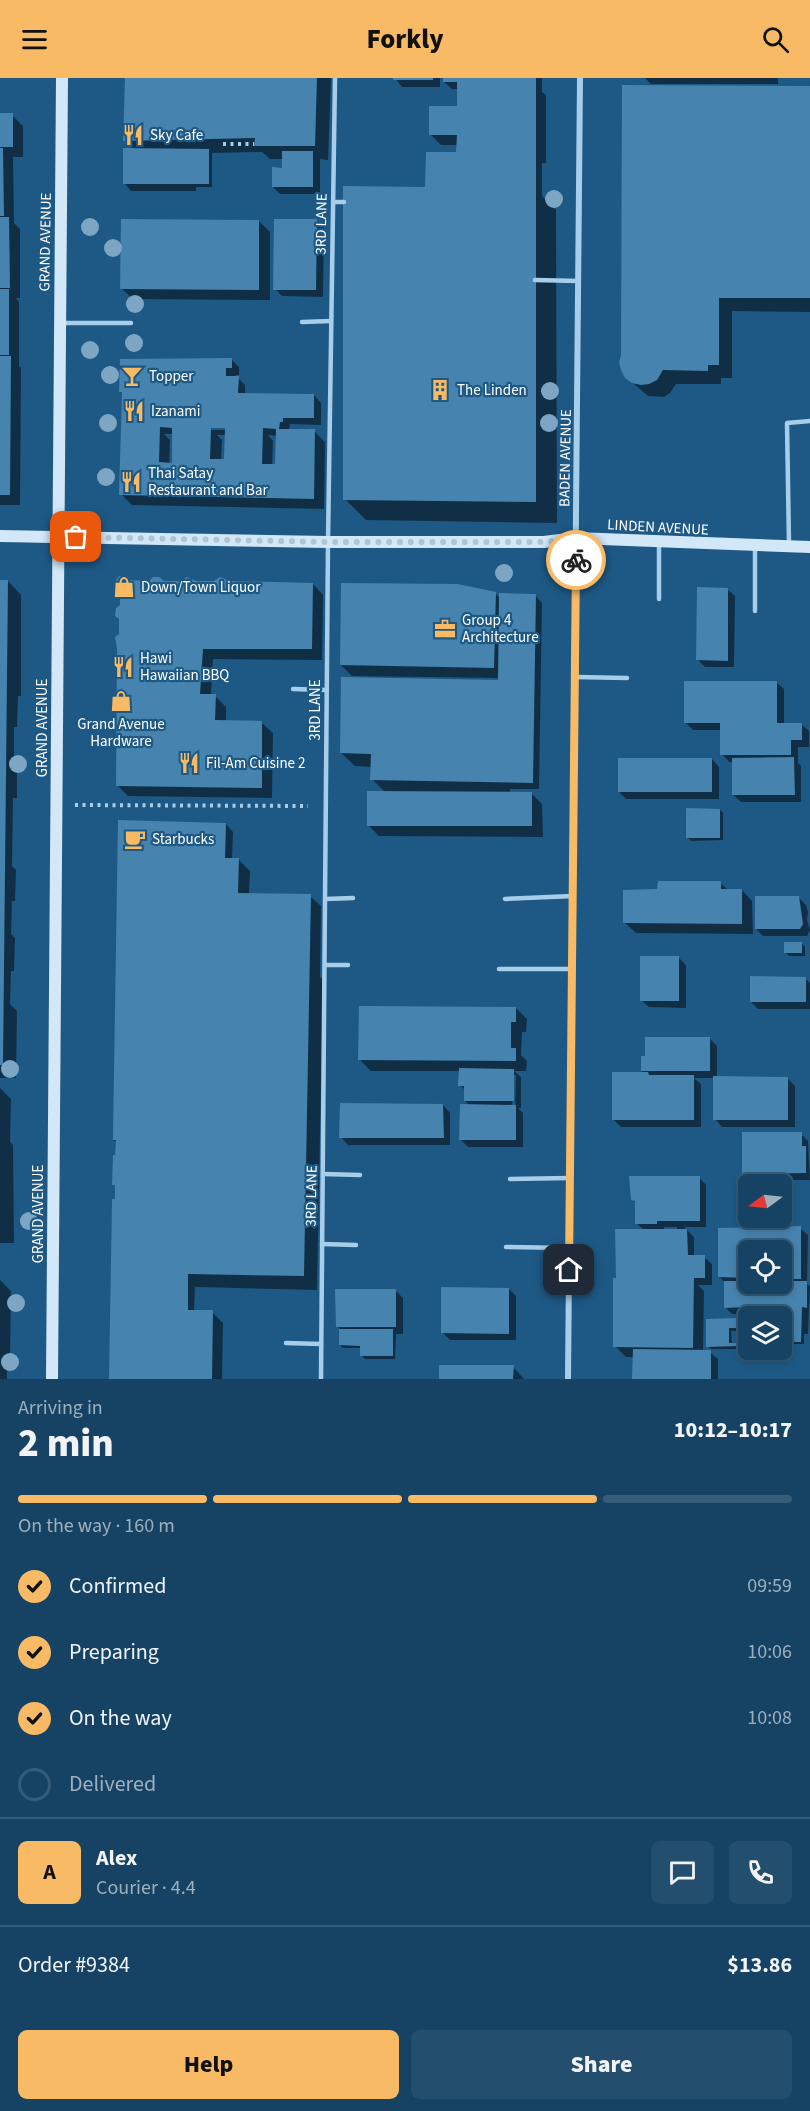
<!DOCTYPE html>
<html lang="en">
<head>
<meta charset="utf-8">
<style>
  :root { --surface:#164364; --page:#234e6d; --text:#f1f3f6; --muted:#9eb0bf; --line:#355c78; --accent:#f9ba65 }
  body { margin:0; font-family:"Source Sans 3",sans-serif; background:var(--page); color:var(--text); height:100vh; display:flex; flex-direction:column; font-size:22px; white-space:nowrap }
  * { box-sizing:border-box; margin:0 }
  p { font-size:20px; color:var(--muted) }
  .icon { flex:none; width:33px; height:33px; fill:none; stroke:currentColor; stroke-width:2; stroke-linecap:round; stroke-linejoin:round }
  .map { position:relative; height:1301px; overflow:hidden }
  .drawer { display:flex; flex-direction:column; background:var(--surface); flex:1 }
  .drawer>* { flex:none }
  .needle { width:39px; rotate:255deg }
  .controls { position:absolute; left:738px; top:1096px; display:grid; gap:12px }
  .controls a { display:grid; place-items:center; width:54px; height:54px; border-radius:9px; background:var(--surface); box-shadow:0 3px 9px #0003,0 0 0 2px var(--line); font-size:30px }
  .pin { position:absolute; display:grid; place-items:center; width:51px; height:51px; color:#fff; margin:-26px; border-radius:12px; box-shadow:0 3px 9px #0006 }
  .courier { position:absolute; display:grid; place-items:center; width:60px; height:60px; margin:-30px; border:4px solid #f9ba65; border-radius:50%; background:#fff; color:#222; box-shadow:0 2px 8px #0007 }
  .overview em { font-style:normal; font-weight:800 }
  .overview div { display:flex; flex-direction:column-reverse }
  .overview { display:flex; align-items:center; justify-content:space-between; height:102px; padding:0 18px }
  h1 { font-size:39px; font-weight:800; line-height:45px }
  .bar { display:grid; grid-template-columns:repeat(4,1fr); gap:9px 6px; align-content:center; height:72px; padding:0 18px }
  .bar i { height:8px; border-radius:4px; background:var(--line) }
  .bar .current { background:var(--accent) }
  .bar p { grid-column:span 4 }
  .line { display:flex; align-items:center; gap:15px; padding:0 18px; border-top:2px solid var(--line) }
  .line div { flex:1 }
  .round { display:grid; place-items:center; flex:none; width:63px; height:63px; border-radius:9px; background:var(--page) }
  ol { padding:0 18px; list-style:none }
  li { display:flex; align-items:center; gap:18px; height:66px }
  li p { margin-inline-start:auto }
  li .icon { padding:6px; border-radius:50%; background:var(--accent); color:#111; stroke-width:4 }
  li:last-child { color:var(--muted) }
  li i { width:33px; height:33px; border:3px solid var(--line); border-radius:50% }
  .action { display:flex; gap:12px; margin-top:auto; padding:12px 18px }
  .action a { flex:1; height:69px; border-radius:9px; background:var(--accent); color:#111; font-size:24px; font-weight:800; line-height:69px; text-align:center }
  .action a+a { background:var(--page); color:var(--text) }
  header { display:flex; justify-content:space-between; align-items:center; height:78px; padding:0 18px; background:var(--accent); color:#111; font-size:27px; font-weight:800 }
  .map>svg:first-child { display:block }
  .shadow { fill:#0007; fill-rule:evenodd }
  .building { fill:#4683ae; fill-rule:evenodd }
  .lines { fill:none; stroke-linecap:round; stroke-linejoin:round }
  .path { stroke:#a6ceea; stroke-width:4; stroke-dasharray:3 4.5; stroke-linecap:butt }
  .lane { stroke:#a6ceea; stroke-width:4.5 }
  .street { stroke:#a6ceea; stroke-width:6 }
  .secondary { stroke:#d2e7f8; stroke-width:12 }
  .tree { fill:#7da6c4 }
  .done { stroke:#b0c5d4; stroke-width:6; stroke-dasharray:0 10.8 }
  .route { stroke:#f9ba65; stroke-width:8 }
  .labels { text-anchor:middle; stroke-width:4.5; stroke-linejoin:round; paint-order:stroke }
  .poi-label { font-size:15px; fill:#fff; stroke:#1e5985; text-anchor:start }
  .street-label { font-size:15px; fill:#fff; stroke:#1e5985 }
</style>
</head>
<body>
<header><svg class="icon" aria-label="menu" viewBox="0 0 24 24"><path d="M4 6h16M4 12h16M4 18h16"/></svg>Forkly<svg class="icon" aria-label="search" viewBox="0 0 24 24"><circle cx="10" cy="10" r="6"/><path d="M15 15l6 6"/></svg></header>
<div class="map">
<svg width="810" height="1301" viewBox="0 0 810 1301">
  <rect width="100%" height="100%" fill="#1e5985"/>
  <g class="shadow">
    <path d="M126 0H331L328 82 320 81V116H280L273 109 284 91V81H270L262 74 212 75V109H196V113H131L124 105 134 72 125 63Z"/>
    <path d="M395 0H440V9H402Z"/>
    <path d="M444 0H542V14L546 17V85H542V118L556 132 557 445 366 442 345 421 427 110 460 76 458 67H441L430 56 458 29V11H452L444 4Z"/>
    <path d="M645 0H778V6H651Z"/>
    <path d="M810 10V234L732 233V300H721V306H676L670 315 664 319 648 318 626 299Z"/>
    <path d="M0 37H12L23 48V79H13L14 145 20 151V220H16L19 224V288L21 290 20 427H0Z"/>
    <path d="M259 143 270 154V222L133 221 122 211Z"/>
    <path d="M316 143 324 150 323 219 282 218 275 211Z"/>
    <path d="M121 282H232L239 289V297H235L245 307V316L314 317 321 325V347L290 346 289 352 314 353 325 364 324 431 132 427 121 416 123 349ZM205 349H226V352H205ZM164 356H174L173 386H169L170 362ZM217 357H226V383H221L222 362ZM268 357 277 358V387H272L273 363Z"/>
    <path d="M0 503H8L21 517V618H18L17 649H14V684L17 687V720H13L12 788 16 792 15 823H12L11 856 15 860 14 893H11L10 926 17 933 16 1000H0Z"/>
    <path d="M131 504 313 506 323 517 322 582 213 581 211 618H215L226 629V644L262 645 273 655 272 720 128 718 117 707 121 528Z"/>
    <path d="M727 511 735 518 734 589H705L698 582Z"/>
    <path d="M496 516 501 521 535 517 542 525 539 711H510V715H531L542 726 543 759 379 758 368 747 385 714 372 701V689L355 688 341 675 497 604 499 600 352 598 341 587Z"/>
    <path d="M776 604 784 611V646H801L809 653V669H798V685L801 688V724H741L733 717V684H729L722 676 721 652H693L686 645Z"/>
    <path d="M712 681 719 689V721H626L619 714Z"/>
    <path d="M720 732 723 735V762L691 763 687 759Z"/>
    <path d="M226 746 233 754 232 782H239L250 793 249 816 310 818 321 828 320 899 323 902 317 1212 195 1209 194 1233 212 1234 223 1245 222 1301H111L117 1122 116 1109 114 1106 117 1064 114 1062Z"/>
    <path d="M720 805 728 812H742L752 823 753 856 636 855 625 845 659 812Z"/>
    <path d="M798 819 806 827 808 834 807 842 810 852 807 858H763L756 851Z"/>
    <path d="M802 866 805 869V878H789L786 875Z"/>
    <path d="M678 879 686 887V930L649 929 641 922Z"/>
    <path d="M805 900 810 905V931H758L751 924Z"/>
    <path d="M516 930 527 941 526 954H522L521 977 527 983 526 993H514L521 999V1030H518L523 1035V1069H468L461 1062 470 1028 465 1023V1012L460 1007V993H371L360 982ZM513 997H516L515 1031H512Z"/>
    <path d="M710 961 717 968V1000H787L795 1008V1049H722L715 1041 714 1000H694L701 1006V1049H621L614 1042 642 996V979Z"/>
    <path d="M0 1010 11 1021 10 1064 13 1067 14 1165H0Z"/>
    <path d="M443 1027 450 1035V1067H348L341 1059Z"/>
    <path d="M801 1056 808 1063 810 1102H751L744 1095Z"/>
    <path d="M699 1099 706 1107V1149H684L694 1159V1179H704L712 1186V1207H698L704 1213 703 1273 710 1274 718 1281V1301H634V1279H626L615 1268 618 1201 644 1152 636 1145V1125L633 1122ZM664 1149H677V1152H664Z"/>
    <path d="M800 1150 808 1157 807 1206 810 1208 808 1256H804V1266H782V1239H749V1236H732L725 1229V1205L719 1198 720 1151ZM748 1173H782V1206H748Z"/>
    <path d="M0 1202 11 1213 10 1278H7V1301H0Z"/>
    <path d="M509 1211 516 1218V1262H450L443 1255Z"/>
    <path d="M396 1213 403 1220V1256H396L395 1281H365L361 1277V1270H343L340 1267V1251L337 1248Z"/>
    <path d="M736 1242 740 1245V1251H748V1266H744L740 1263V1253H731L732 1266H738L741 1271H711L708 1268Z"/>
    <path d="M513 1289 524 1301H441Z"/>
  </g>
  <g class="building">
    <path d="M125 0H317L315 68H254L255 60 123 63Z"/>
    <rect x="393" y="0" width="40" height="2"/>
    <path d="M443 0H536V424L343 422V108L425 109 426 74H456L457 57H429V28H457V4H443Z"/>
    <path d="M622 7 810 8V220H719V287H708V293L663 292 657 302 649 306 641 307 632 305 625 300 621 292 619 284 621 278Z"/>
    <rect x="0" y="35" width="13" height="34"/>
    <path d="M0 70H3L4 138H0Z"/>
    <path d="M123 70 209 71V106H123Z"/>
    <path d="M282 73H313V109H272V89L282 90Z"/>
    <path d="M0 139H9L10 210H0Z"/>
    <path d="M121 141 259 142V212L120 211Z"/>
    <path d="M274 141H317L316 212H273Z"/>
    <rect x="0" y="211" width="9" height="66"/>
    <path d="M0 278H11L10 417H0Z"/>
    <path d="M232 280V290H226V298H239L238 315 314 316V340H283V344H280L279 351H315L314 421 119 417 122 314H119L120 281ZM160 349 172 350V385L159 384ZM211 350H225L224 381H210ZM263 350 276 351 275 386H262Z"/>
    <path d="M119 498H127L130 502 149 503 153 499H159L164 503H182L186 499 197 503H214L220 499 230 503 313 505 312 571H203L200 616H216L215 642 262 643V710L116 708 117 570 115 559 119 556V541L115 538 116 530 120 527V512L116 509V502Z"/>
    <path d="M0 502H8L3 987H0Z"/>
    <path d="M341 505 458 506 496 514 494 590 340 587Z"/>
    <path d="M697 509 728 510V583L696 582Z"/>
    <path d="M499 515 536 516 533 705 370 702 371 676 340 675 341 599 498 602Z"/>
    <path d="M684 603H777V645H802V662H791V677H720V645H684Z"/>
    <path d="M794 679 795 717H732V680Z"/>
    <rect x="618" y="680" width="94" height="34"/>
    <path d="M367 713 532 714V748H367Z"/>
    <path d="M686 730 720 731V760H686Z"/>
    <path d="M118 742 226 745 225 780H239L238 815 311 816 304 1198 188 1196V1232H213L212 1301H109L112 1125V1121H115V1107H112L113 1077H115L116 1062H113V1056Z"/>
    <path d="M658 803H721V811H742V846L623 845V812L657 811Z"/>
    <path d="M755 818H799L803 846 800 851H755Z"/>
    <rect x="784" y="864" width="18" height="11"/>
    <rect x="640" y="878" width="39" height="45"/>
    <path d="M750 898 806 899V924H750Z"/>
    <path d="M359 928 516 929V944H511V970H516V983L358 982Z"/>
    <path d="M645 959H710V993H641V978H645Z"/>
    <path d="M459 990 514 991V1023H464V1008H458Z"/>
    <path d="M612 994H648L649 997H694V1042H612Z"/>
    <path d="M713 998 788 999V1042H713Z"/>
    <path d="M340 1025 443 1026 444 1060H339Z"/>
    <path d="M460 1026 516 1027V1062H459Z"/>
    <path d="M742 1054H802V1068H806V1095L742 1096Z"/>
    <path d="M629 1098H700V1143H657V1146H635V1123L631 1122Z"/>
    <path d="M801 1148V1201H782V1173H748V1200L718 1199V1150Z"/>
    <path d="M615 1151H687L688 1177H705V1200H694L693 1270 613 1269V1200H616Z"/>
    <path d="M724 1203H748V1206H782V1203H807V1230L802 1229 801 1264H782V1239H748V1229L724 1230Z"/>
    <path d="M441 1209 509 1210V1256L441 1255Z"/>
    <path d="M335 1211H396V1249H336Z"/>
    <path d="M737 1240V1250H729V1265H739V1268L706 1269V1241Z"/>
    <rect x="739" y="1249" width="9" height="14"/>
    <path d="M339 1251H393V1278H360V1268L339 1267Z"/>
    <path d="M633 1271 711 1272V1301H632Z"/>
    <path d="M439 1287H514L513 1301H439Z"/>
  </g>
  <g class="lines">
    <g class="path">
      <path d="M223 66H254"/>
      <path d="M75 727 308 728"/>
    </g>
    <g class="lane">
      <path d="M333 124H344"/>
      <path d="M535 202 578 203"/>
      <path d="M302 244 331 243"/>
      <path d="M62 245H131"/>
      <path d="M789 466 787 345 810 343"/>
      <path d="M755 468V533"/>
      <path d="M659 521V464"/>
      <path d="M575 599 627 600"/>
      <path d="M293 611 327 612"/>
      <path d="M325 821 353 820"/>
      <path d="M505 821 573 818"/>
      <path d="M325 887H348"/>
      <path d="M499 891H572"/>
      <path d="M323 1096 360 1097"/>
      <path d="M510 1101 570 1100"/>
      <path d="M322 1166 356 1167"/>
      <path d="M506 1169 569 1170"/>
      <path d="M286 1265 321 1266"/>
      <path d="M321 1301 328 464 335 0"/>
    </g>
    <path class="street" d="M568 1301 580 0"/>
    <g class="secondary">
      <path d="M0 458 328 464H544L576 460 810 469"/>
      <path d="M52 1301 62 0"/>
    </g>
  </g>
  <g class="tree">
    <circle cx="554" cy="121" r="9"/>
    <circle cx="90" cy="149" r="9"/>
    <circle cx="113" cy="170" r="9"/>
    <circle cx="135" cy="226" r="9"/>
    <circle cx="134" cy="265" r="9"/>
    <circle cx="90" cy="272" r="9"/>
    <circle cx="110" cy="297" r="9"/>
    <circle cx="550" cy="313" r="9"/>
    <circle cx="108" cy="345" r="9"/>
    <circle cx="549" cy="345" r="9"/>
    <circle cx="106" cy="399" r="9"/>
    <circle cx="504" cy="495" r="9"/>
    <circle cx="18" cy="686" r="9"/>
    <circle cx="10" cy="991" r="9"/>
    <circle cx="29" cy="1143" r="9"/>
    <circle cx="16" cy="1225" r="9"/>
    <circle cx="10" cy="1284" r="9"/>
  </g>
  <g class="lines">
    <path class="done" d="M76 459 328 464H544L576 460V482"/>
    <path class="route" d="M569 1192 576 482"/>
  </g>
  <defs>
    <symbol id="restaurant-bare" viewBox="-9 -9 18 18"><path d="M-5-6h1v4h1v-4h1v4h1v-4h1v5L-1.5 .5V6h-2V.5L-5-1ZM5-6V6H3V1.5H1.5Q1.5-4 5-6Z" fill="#f9ba65" stroke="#1e5985" stroke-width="2.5" paint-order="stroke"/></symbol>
    <symbol id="bar-bare" viewBox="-9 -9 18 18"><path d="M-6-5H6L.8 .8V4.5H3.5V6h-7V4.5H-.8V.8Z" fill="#f9ba65" stroke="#1e5985" stroke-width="2.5" paint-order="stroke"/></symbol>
    <symbol id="building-bare" viewBox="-9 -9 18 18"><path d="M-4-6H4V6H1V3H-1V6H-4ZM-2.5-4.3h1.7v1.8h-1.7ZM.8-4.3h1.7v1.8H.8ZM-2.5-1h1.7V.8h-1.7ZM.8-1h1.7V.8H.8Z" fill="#f9ba65" stroke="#1e5985" stroke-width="2.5" paint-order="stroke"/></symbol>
    <symbol id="shop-bare" viewBox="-9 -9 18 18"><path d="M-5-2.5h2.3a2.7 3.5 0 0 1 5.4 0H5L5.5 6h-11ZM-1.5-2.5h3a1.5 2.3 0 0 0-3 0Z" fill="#f9ba65" stroke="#1e5985" stroke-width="2.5" paint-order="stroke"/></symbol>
    <symbol id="office-bare" viewBox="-9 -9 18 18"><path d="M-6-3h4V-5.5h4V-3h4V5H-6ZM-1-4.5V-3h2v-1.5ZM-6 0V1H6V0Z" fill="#f9ba65" stroke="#1e5985" stroke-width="2.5" paint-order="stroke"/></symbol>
    <symbol id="cafe-bare" viewBox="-9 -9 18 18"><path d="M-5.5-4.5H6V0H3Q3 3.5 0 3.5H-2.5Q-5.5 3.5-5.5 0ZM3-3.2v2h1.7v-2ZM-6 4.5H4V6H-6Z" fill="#f9ba65" stroke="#1e5985" stroke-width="2.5" paint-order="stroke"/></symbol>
  </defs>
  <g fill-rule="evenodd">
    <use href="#restaurant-bare" x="118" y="42" width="30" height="30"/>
    <use href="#bar-bare" x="117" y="283" width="30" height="30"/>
    <use href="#building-bare" x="425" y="297" width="30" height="30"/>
    <use href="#restaurant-bare" x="119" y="318" width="30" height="30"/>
    <use href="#restaurant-bare" x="116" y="389" width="30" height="30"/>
    <use href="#shop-bare" x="109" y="494" width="30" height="30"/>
    <use href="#office-bare" x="430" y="536" width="30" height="30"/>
    <use href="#restaurant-bare" x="108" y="574" width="30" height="30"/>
    <use href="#shop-bare" x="106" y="608" width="30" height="30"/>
    <use href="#restaurant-bare" x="174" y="670" width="30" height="30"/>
    <use href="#cafe-bare" x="120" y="746" width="30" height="30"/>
  </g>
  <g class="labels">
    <g class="poi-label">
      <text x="150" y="62">Sky Cafe</text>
      <text x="149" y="303">Topper</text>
      <text x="457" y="317">The Linden</text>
      <text x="151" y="338">Izanami</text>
      <text x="148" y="400">Thai Satay<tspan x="148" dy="17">Restaurant and Bar</tspan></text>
      <text x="141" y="514">Down/Town Liquor</text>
      <text x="462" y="547">Group 4<tspan x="462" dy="17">Architecture</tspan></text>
      <text x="140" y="585">Hawi<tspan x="140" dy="17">Hawaiian BBQ</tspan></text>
      <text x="121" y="651" text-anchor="middle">Grand Avenue<tspan x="121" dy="17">Hardware</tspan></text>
      <text x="206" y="690">Fil-Am Cuisine 2</text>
      <text x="152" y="766">Starbucks</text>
    </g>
    <g class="street-label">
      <text transform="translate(321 146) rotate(-89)" y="5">3RD LANE</text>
      <text transform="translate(45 164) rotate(-89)" y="5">GRAND AVENUE</text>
      <text transform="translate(565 380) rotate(-89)" y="5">BADEN AVENUE</text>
      <text transform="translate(658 449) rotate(3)" y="5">LINDEN AVENUE</text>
      <text transform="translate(315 632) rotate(-90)" y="5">3RD LANE</text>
      <text transform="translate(42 650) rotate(-90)" y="5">GRAND AVENUE</text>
      <text transform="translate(311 1118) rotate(-89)" y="5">3RD LANE</text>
      <text transform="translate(38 1136) rotate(-90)" y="5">GRAND AVENUE</text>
    </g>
  </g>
</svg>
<div class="controls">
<a><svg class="needle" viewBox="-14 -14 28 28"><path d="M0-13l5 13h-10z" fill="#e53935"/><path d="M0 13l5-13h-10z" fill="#9eb0bf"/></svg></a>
<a><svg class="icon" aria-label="locate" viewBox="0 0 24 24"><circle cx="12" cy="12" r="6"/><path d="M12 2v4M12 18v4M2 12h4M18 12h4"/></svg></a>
<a><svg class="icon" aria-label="layers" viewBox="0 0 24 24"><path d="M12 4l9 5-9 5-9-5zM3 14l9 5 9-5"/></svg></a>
</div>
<div class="pin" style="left:76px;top:459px;background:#ea580c"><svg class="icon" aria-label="bag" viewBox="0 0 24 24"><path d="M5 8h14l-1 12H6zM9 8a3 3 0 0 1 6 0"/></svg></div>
<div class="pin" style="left:569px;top:1192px;background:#1f2937"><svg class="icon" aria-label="home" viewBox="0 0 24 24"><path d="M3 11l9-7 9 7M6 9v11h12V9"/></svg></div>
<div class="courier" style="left:576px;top:482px"><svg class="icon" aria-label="bike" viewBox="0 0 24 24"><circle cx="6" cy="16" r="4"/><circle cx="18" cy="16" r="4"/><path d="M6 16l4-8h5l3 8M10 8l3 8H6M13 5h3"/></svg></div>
</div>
<section class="drawer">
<div class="overview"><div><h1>2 min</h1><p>Arriving in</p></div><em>10:12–10:17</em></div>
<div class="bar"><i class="current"></i><i class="current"></i><i class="current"></i><i></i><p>On the way · 160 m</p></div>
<ol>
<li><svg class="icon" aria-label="check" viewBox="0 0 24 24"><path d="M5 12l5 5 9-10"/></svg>Confirmed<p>09:59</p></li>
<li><svg class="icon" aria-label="check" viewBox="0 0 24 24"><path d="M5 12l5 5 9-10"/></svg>Preparing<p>10:06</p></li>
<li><svg class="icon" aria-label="check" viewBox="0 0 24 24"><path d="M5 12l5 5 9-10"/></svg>On the way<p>10:08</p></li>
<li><i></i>Delivered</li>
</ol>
<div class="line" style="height:108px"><b class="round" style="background:var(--accent);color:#111">A</b><div><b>Alex</b><p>Courier · 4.4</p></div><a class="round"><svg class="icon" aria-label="chat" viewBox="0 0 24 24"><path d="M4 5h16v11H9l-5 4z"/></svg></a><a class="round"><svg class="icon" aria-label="phone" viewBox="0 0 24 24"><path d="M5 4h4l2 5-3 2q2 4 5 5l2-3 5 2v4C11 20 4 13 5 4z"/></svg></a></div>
<div class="line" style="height:78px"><div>Order #9384</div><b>$13.86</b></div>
<div class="action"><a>Help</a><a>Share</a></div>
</section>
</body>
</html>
